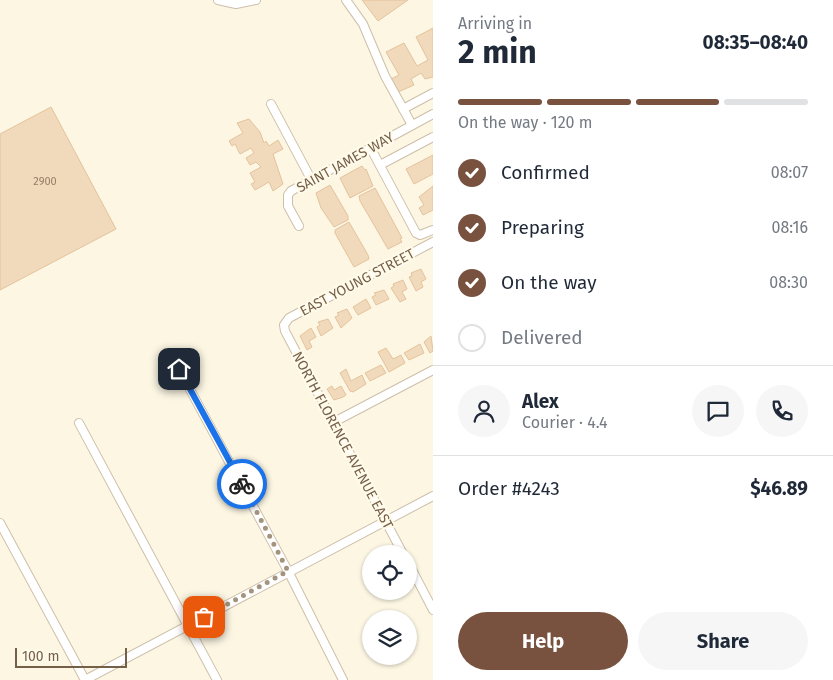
<!DOCTYPE html>
<html lang="en">
<head>
<meta charset="utf-8">
<style>
  :root { --surface:#fff; --page:#f6f6f7; --text:#1f2937; --muted:#747a83; --line:#e0e1e3; --accent:#78523f }
  body { margin:0; font-family:"Fira Sans",sans-serif; background:var(--page); color:var(--text); height:100vh; display:flex; flex-direction:column; font-size:19px; white-space:nowrap }
  * { box-sizing:border-box; margin:0 }
  p { font-size:16px; color:var(--muted) }
  .icon { flex:none; width:28px; height:28px; fill:none; stroke:currentColor; stroke-width:2; stroke-linecap:round; stroke-linejoin:round }
  .map { position:relative; flex:1; overflow:hidden }
  .details { display:flex; flex-direction:column; background:var(--surface); width:400px }
  .details>* { flex:none }
  .controls { position:absolute; left:362px; top:545px; display:grid; gap:10px }
  .controls a { display:grid; place-items:center; width:55px; height:55px; border-radius:50%; background:var(--surface); box-shadow:0 1px 4px #0004; font-size:25px }
  .scale { position:absolute; left:15px; bottom:12px; width:112px; box-sizing:border-box; padding-left:5px; border:2px solid #745f49; border-top:0; font-size:14px; line-height:18px; white-space:nowrap; color:#745f49; -webkit-text-stroke:4px #fffae9; paint-order:stroke }
  .pin { position:absolute; display:grid; place-items:center; width:42px; height:42px; color:#fff; margin:-21px; border-radius:10px; box-shadow:0 2px 8px #0006 }
  .courier { position:absolute; display:grid; place-items:center; width:50px; height:50px; margin:-25px; border:4px solid #1a73e8; border-radius:50%; background:#fff; color:#222; box-shadow:0 1px 6px #0007 }
  .overview em { font-style:normal; font-weight:700 }
  .overview div { display:flex; flex-direction:column-reverse }
  .overview { display:flex; align-items:center; justify-content:space-between; height:85px; padding:0 25px }
  h1 { font-size:32px; font-weight:700; line-height:38px }
  .bar { display:grid; grid-template-columns:repeat(4,1fr); gap:8px 5px; align-content:center; height:60px; padding:0 25px }
  .bar i { height:6px; border-radius:4px; background:var(--line) }
  .bar .on { background:var(--accent) }
  .bar p { grid-column:span 4 }
  .line { display:flex; align-items:center; gap:12px; padding:0 25px; border-top:1px solid var(--line) }
  .line div { flex:1 }
  .round { display:grid; place-items:center; flex:none; width:52px; height:52px; border-radius:26px; background:var(--page) }
  ol { padding:0 25px; list-style:none }
  li { display:flex; align-items:center; gap:15px; height:55px }
  li p { margin-inline-start:auto }
  li .icon { padding:5px; border-radius:50%; background:var(--accent); color:#fff; stroke-width:4 }
  li:last-child { color:var(--muted) }
  li i { width:28px; height:28px; border:2px solid var(--line); border-radius:50% }
  .button { display:flex; gap:10px; margin-top:auto; padding:10px 25px }
  .button a { flex:1; height:58px; border-radius:30px; background:var(--accent); color:#fff; font-size:20px; font-weight:700; line-height:58px; text-align:center }
  .button a+a { background:var(--page); color:var(--text) }
  main { display:flex; flex:1; min-height:0 }
  .map>svg:first-child { display:block }
  .building { fill:#f1d9bb; stroke:#e4c39c }
  .lines { fill:none; stroke-linecap:round; stroke-linejoin:round }
  .minor-casing { stroke:#cdbfaa; stroke-width:10 }
  .minor { stroke:#fff; stroke-width:8 }
  .done { stroke:#a4947f; stroke-width:5; stroke-dasharray:0 9 }
  .route { stroke:#1a73e8; stroke-width:6 }
  .labels { text-anchor:middle; stroke-width:4.5; stroke-linejoin:round; paint-order:stroke }
  .number-label { font-size:11px; fill:#937e66 }
  .street-label { font-size:14px; fill:#745f49; stroke:#fffae9 }
</style>
</head>
<body>
<main>
<div class="map">
<svg width="433" height="680" viewBox="0 0 433 680">
  <rect width="100%" height="100%" fill="#fcf6e3"/>
  <g class="building">
    <path d="M362 0H408L378 21Z"/>
    <path d="M433 28V77L425 79 421 73 411 79 414 85 398 92 391 79 399 75 386 52 404 43 417 66 428 60 416 37Z"/>
    <path d="M51 107 116 229 0 290V134Z"/>
    <path d="M249 119 260 132 264 143 266 141 269 146 278 140 283 149 273 154 283 184 273 191 269 182 255 190 251 184 255 182 250 173 261 167 256 162 250 165 246 158 254 153 251 148 240 154 235 144 232 146 229 141 243 133 237 123Z"/>
    <path d="M433 155V174L414 184 406 169Z"/>
    <path d="M362 166 365 170 366 169 373 186 350 198 340 178Z"/>
    <path d="M330 185 348 216V220L334 227 321 208 316 193Z"/>
    <path d="M433 186V210L423 215 419 208 424 205 419 197Z"/>
    <path d="M375 188 402 238 400 239 402 242 388 249 360 201 359 196Z"/>
    <path d="M349 222 368 255 369 259 354 267 335 233V230Z"/>
    <path d="M421 269 426 279 421 282 423 287 416 291 409 277 412 276 411 273Z"/>
    <path d="M403 280 407 289 402 292 406 299 400 302 391 288 394 286 393 284Z"/>
    <path d="M384 290 389 299 376 305 372 297 376 295 374 293Z"/>
    <path d="M366 299 371 308 358 315 353 307Z"/>
    <path d="M347 309 352 318 341 328 335 317 339 315 337 313Z"/>
    <path d="M328 319 333 328 321 336 317 327 320 325 318 322Z"/>
    <path d="M311 328 316 337 309 341 312 347 307 350 300 336Z"/>
    <path d="M431 336 433 351 430 353 424 342Z"/>
    <path d="M420 344 424 353 409 360 404 353Z"/>
    <path d="M386 348 393 359 401 355 405 363 389 372 378 352Z"/>
    <path d="M381 365 386 373 370 381 365 373Z"/>
    <path d="M346 369 351 381 362 375 366 384 353 392 350 391 340 373Z"/>
    <path d="M332 386 334 390 341 386 346 395 343 397 334 400 327 389Z"/>
  </g>
  <g class="lines">
    <defs>
      <g id="minor">
        <path d="M218 0 236 4 256 0"/>
        <path d="M346 0 363 24 385 76 412 125"/>
        <path d="M271 104 311 179"/>
        <path d="M403 109 433 93"/>
        <path d="M370 147 416 233 420 235 433 230"/>
        <path d="M380 165 433 137"/>
        <path d="M299 226 288 206V195L291 191 433 114"/>
        <path d="M179 369 288 571 343 680"/>
        <path d="M334 422 433 370"/>
        <path d="M79 423 217 680"/>
        <path d="M0 523 85 680"/>
        <path d="M403 554 285 331 284 325 289 318 433 242"/>
        <path d="M409 564 433 610"/>
        <path d="M85 680 433 496"/>
      </g>
    </defs>
    <use href="#minor" class="minor-casing"/>
    <use href="#minor" class="minor"/>
  </g>
  <g class="lines">
    <path class="done" d="M204 617 288 571 242 484"/>
    <path class="route" d="M179 369 242 484"/>
  </g>
  <g class="labels">
    <g class="number-label">
      <text x="45" y="185">2900</text>
    </g>
    <g class="street-label">
      <text transform="translate(345 162) rotate(-29)" y="5">SAINT JAMES WAY</text>
      <text transform="translate(357 282) rotate(-28)" y="5">EAST YOUNG STREET</text>
      <text transform="translate(343 440) rotate(62)" y="5">NORTH FLORENCE AVENUE EAST</text>
    </g>
  </g>
</svg>
<div class="controls">
<a><svg class="icon" aria-label="locate" viewBox="0 0 24 24"><circle cx="12" cy="12" r="6"/><path d="M12 2v4M12 18v4M2 12h4M18 12h4"/></svg></a>
<a><svg class="icon" aria-label="layers" viewBox="0 0 24 24"><path d="M12 4l9 5-9 5-9-5zM3 14l9 5 9-5"/></svg></a>
</div>
<div class="scale">100 m</div>
<div class="pin" style="left:204px;top:617px;background:#ea580c"><svg class="icon" aria-label="bag" viewBox="0 0 24 24"><path d="M5 8h14l-1 12H6zM9 8a3 3 0 0 1 6 0"/></svg></div>
<div class="pin" style="left:179px;top:369px;background:#1f2937"><svg class="icon" aria-label="home" viewBox="0 0 24 24"><path d="M3 11l9-7 9 7M6 9v11h12V9"/></svg></div>
<div class="courier" style="left:242px;top:484px"><svg class="icon" aria-label="bike" viewBox="0 0 24 24"><circle cx="6" cy="16" r="4"/><circle cx="18" cy="16" r="4"/><path d="M6 16l4-8h5l3 8M10 8l3 8H6M13 5h3"/></svg></div>
</div>
<section class="details">
<div class="overview"><div><h1>2 min</h1><p>Arriving in</p></div><em>08:35–08:40</em></div>
<div class="bar"><i class="on"></i><i class="on"></i><i class="on"></i><i></i><p>On the way · 120 m</p></div>
<ol>
<li><svg class="icon" aria-label="check" viewBox="0 0 24 24"><path d="M5 12l5 5 9-10"/></svg>Confirmed<p>08:07</p></li>
<li><svg class="icon" aria-label="check" viewBox="0 0 24 24"><path d="M5 12l5 5 9-10"/></svg>Preparing<p>08:16</p></li>
<li><svg class="icon" aria-label="check" viewBox="0 0 24 24"><path d="M5 12l5 5 9-10"/></svg>On the way<p>08:30</p></li>
<li><i></i>Delivered</li>
</ol>
<div class="line" style="height:90px"><a class="round"><svg class="icon" aria-label="person" viewBox="0 0 24 24"><circle cx="12" cy="8" r="4"/><path d="M4 21q1-7 8-7t8 7"/></svg></a><div><b>Alex</b><p>Courier · 4.4</p></div><a class="round"><svg class="icon" aria-label="chat" viewBox="0 0 24 24"><path d="M4 5h16v11H9l-5 4z"/></svg></a><a class="round"><svg class="icon" aria-label="phone" viewBox="0 0 24 24"><path d="M5 4h4l2 5-3 2q2 4 5 5l2-3 5 2v4C11 20 4 13 5 4z"/></svg></a></div>
<div class="line" style="height:65px"><div>Order #4243</div><b>$46.89</b></div>
<div class="button"><a>Help</a><a>Share</a></div>
</section>
</main>
</body>
</html>
